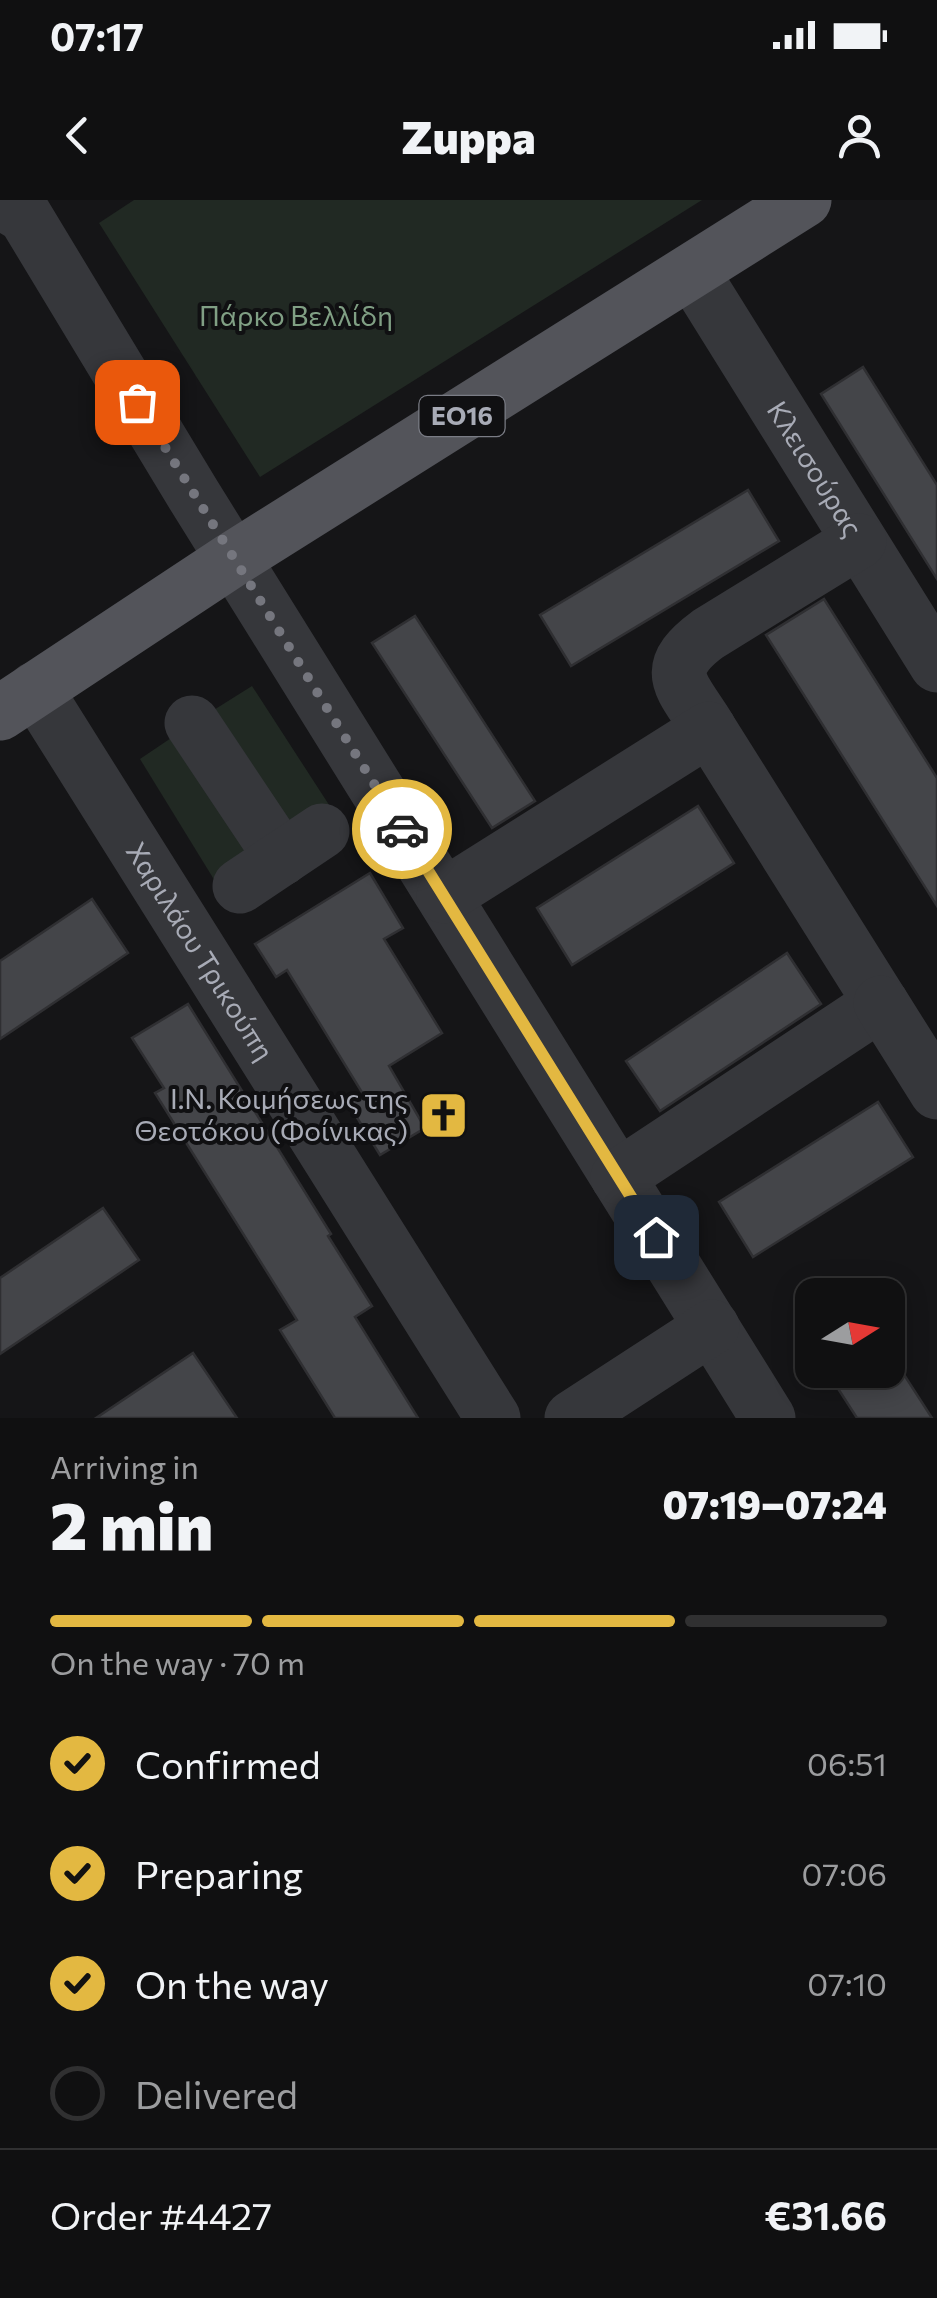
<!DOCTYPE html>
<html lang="en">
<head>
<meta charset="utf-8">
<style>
  :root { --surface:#101011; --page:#19191a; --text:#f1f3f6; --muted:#9c9d9f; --line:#303031; --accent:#e3b841 }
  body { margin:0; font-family:Commissioner,sans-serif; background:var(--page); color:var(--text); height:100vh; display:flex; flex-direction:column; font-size:38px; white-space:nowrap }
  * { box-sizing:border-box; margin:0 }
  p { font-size:32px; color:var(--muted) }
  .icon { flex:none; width:55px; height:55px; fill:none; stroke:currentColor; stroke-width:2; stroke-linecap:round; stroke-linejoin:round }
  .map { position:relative; height:1218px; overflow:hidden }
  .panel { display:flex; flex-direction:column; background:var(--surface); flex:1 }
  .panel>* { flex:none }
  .needle { width:65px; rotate:79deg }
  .buttons { position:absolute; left:795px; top:1078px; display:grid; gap:20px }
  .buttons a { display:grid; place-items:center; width:110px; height:110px; border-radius:20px; background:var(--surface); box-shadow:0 5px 25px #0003,0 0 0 2px var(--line); font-size:50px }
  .pin { position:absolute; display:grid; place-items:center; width:85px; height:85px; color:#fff; margin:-42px; border-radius:20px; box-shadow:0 5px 15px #0006 }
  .courier { position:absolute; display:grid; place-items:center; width:100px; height:100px; margin:-50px; border:8px solid #e3b841; border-radius:50%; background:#fff; color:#222; box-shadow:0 2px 12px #0007 }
  .headline em { font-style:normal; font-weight:800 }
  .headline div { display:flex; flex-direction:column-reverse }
  .headline { display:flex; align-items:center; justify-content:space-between; height:170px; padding:0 50px }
  h1 { font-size:65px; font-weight:800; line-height:75px }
  .bar { display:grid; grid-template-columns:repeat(4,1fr); gap:15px 10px; align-content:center; height:120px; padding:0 50px }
  .bar i { height:12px; border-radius:8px; background:var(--line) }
  .bar .on { background:var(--accent) }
  .bar p { grid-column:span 4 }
  .line { display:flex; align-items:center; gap:25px; padding:0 50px; border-top:2px solid var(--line) }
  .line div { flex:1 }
  ol { padding:0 50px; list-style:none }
  li { display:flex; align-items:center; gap:30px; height:110px }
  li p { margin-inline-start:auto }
  li .icon { padding:10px; border-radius:50%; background:var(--accent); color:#111; stroke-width:4 }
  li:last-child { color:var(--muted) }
  li i { width:55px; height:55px; border:5px solid var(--line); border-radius:50% }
  .status { display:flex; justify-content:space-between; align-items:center; height:70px; padding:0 50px; background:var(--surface); direction:ltr }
  .status svg { height:28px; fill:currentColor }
  header { display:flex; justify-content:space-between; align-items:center; height:130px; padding:0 50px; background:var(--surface); font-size:45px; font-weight:800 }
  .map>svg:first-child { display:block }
  .green { fill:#212923 }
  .building { fill:#444549; stroke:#2f2f32; stroke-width:2.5 }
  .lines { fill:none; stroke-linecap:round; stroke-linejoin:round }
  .minor { stroke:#36373b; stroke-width:55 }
  .major { stroke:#53545a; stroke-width:55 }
  .done { stroke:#75767e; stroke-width:10; stroke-dasharray:0 18 }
  .route { stroke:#e3b841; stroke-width:12 }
  .labels { text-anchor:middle; stroke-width:8; stroke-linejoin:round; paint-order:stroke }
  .shield { fill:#101012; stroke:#7a7c85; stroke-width:2.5 }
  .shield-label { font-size:25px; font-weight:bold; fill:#a8abb6 }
  .park-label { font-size:28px; fill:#809f84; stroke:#101012 }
  .street-label { font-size:28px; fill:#a8abb6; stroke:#101012 }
  .poi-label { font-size:28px; fill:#a8abb6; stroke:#101012; text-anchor:end }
</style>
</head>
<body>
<div class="status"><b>07:17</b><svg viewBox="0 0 49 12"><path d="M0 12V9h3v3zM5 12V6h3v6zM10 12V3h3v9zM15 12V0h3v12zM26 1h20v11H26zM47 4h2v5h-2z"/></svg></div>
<header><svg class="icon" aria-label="back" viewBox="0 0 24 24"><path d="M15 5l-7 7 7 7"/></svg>Zuppa<svg class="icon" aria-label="person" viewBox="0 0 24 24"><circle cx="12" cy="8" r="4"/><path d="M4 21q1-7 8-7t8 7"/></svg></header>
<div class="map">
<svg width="937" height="1218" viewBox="0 0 937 1218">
  <rect width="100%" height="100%" fill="#151517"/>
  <g class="green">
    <path d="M134 0H702L260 277 99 23Z"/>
    <path d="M252 486 333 611 282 627 209 513Z"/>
    <path d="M183 530 256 645 218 686 140 559Z"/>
  </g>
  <g class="building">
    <path d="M863 167 937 285V379L821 194Z"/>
    <path d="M748 290 779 341 571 466 540 415Z"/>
    <path d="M824 399 937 578V706L766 435Z"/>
    <path d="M415 416 535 601 492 628 372 443Z"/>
    <path d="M698 606 734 663 572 765 537 708Z"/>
    <path d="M370 673 403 728 384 739 442 833 389 866 425 928 380 955 348 903 363 894 287 770 276 777 255 744Z"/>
    <path d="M92 699 128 753 0 839V761Z"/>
    <path d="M787 753 821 804 660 911 626 861Z"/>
    <path d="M188 804 331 1034 328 1036 372 1106 355 1117 418 1218H335L280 1130 297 1120 155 893 164 888 132 838Z"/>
    <path d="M878 902 913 957 753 1057 719 1002Z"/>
    <path d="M103 1008 139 1060 0 1154V1078Z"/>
    <path d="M193 1153 237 1218H96Z"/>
    <path d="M826 1170H901L932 1218H857Z"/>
  </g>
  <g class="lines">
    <g class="minor">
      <path d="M0 1 25 16 193 294 768 1218"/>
      <path id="s1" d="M692 72 937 465"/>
      <path id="s2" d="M35 489 493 1218"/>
      <path d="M192 523 282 658"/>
      <path d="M709 529C683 486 658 471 708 434L859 341"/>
      <path d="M240 686 322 631"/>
      <path d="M444 696 709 529 881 803 618 977"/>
      <path d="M881 803 937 892"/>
      <path d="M572 1218 712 1127"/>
    </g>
    <path class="major" d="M0 513 233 359 804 0"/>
  </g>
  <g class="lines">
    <path class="done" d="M137 202 402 629"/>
    <path class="route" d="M402 629 656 1037"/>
  </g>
  <defs>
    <symbol id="church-square" viewBox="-11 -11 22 22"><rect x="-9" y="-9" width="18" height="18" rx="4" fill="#e3b841" stroke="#101012"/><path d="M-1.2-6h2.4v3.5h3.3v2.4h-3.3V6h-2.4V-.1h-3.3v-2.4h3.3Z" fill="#111"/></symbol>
  </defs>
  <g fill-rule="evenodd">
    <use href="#church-square" x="416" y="888" width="55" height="55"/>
  </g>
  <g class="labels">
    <rect class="shield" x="419.5" y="196" width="85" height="40" rx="8"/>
    <g class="shield-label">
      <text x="462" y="225">ΕΟ16</text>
    </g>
    <g class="park-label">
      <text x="296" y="126">Πάρκο Βελλίδη</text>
    </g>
    <g class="street-label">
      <text dy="10" stroke="none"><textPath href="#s1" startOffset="232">Κλεισούρας</textPath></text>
      <text dy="10" stroke="none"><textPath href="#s2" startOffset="310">Χαριλάου Τρικούπη</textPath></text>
    </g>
    <g class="poi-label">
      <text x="408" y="909">Ι.Ν. Κοιμήσεως της<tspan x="408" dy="32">Θεοτόκου (Φοίνικας)</tspan></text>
    </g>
  </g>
</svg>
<div class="buttons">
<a><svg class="needle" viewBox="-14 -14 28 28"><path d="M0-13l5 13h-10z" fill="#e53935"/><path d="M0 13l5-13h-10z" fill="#9c9d9f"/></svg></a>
</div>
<div class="pin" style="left:137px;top:202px;background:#ea580c"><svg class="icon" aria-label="bag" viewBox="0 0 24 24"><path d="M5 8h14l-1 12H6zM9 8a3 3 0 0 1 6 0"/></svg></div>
<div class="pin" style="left:656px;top:1037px;background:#1f2937"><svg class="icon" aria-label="home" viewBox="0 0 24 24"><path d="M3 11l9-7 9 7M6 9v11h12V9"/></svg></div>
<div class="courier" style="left:402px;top:629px"><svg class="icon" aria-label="car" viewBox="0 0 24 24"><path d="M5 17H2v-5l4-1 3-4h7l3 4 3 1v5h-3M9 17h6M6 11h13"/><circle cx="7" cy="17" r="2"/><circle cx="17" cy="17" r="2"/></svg></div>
</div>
<section class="panel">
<div class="headline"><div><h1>2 min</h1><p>Arriving in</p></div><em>07:19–07:24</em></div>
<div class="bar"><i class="on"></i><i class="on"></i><i class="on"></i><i></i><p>On the way · 70 m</p></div>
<ol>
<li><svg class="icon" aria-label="check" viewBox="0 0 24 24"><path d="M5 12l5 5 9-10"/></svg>Confirmed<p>06:51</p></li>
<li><svg class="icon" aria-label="check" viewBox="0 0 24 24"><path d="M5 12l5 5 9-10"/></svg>Preparing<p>07:06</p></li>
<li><svg class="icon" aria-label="check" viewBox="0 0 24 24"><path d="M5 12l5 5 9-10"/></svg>On the way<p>07:10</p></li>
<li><i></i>Delivered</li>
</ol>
<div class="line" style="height:130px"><div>Order #4427</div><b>€31.66</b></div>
</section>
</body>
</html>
